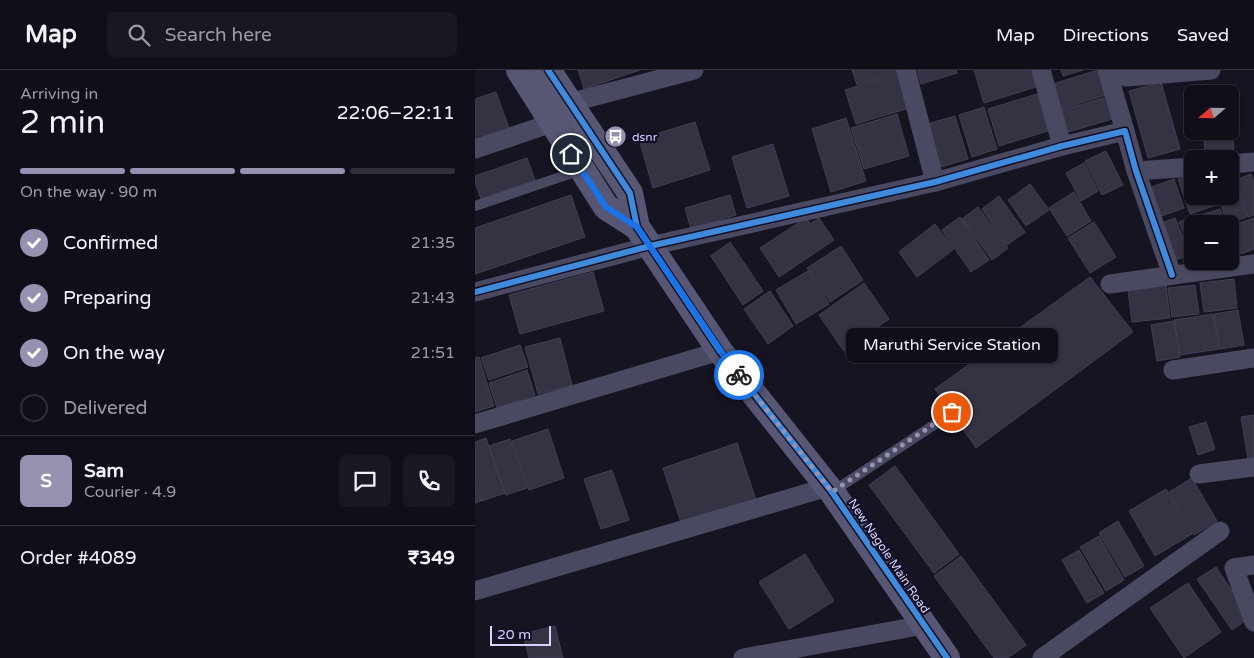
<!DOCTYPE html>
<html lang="en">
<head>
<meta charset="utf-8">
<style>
  :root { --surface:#100f19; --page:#191822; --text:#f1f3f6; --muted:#9c9ca2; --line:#302f38; --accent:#9591b1 }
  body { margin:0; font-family:"Varela Round",sans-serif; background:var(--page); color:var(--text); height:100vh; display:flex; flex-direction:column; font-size:19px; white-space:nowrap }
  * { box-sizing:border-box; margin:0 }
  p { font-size:16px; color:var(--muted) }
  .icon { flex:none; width:28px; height:28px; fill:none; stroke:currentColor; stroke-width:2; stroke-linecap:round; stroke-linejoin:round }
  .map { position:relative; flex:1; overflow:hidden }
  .side { display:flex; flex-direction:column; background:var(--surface); width:475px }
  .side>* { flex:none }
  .needle { width:32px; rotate:250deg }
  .tools { position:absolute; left:709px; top:15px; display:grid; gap:10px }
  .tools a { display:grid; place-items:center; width:55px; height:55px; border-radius:8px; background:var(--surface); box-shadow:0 1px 4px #0004,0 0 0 1px var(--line); font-size:25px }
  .scale { position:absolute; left:15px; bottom:12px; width:61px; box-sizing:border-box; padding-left:5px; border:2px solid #d9d4ff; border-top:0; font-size:14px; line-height:18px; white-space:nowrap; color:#d9d4ff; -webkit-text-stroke:4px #130f26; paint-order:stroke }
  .pin { position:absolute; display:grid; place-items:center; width:42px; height:42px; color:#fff; margin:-21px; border:2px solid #fff; border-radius:50%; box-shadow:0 1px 5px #0007 }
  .courier { position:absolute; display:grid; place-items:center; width:50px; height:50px; margin:-25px; border:4px solid #1a73e8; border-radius:50%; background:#fff; color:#222; box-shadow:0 1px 6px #0007 }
  .bubble { position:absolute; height:35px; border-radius:8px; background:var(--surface); box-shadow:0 1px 4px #0004,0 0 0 1px var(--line); font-size:16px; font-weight:600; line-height:35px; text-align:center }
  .headline em { font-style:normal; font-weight:600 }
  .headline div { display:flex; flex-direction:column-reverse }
  .headline { display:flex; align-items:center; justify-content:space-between; height:85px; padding:0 20px }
  h1 { font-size:32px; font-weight:600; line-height:38px }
  .bar { display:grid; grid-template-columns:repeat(4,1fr); gap:8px 5px; align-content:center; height:60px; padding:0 20px }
  .bar i { height:6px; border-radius:4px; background:var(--line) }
  .bar .selected { background:var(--accent) }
  .bar p { grid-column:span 4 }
  .line { display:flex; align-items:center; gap:12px; padding:0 20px; border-top:1px solid var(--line) }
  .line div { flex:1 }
  .round { display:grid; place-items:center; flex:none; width:52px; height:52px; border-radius:8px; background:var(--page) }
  ol { padding:0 20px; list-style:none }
  li { display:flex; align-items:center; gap:15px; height:55px }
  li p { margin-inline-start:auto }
  li .icon { padding:5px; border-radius:50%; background:var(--accent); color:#fff; stroke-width:4 }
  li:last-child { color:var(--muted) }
  li i { width:28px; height:28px; border:2px solid var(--line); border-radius:50% }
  header { display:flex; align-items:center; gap:30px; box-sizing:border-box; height:70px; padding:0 25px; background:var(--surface); border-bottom:1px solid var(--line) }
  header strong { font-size:24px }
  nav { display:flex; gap:28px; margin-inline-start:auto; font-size:18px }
  .search { width:350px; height:45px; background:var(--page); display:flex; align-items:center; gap:12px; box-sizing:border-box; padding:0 18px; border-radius:8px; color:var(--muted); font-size:19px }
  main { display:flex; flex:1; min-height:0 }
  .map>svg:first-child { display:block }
  .building { fill:#343243; stroke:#433f54 }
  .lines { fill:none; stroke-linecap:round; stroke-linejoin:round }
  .lane { stroke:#4a4962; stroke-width:10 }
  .street { stroke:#4a4962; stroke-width:19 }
  .secondary { stroke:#575674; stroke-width:26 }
  .cycleway-casing { stroke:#130f26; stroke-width:9 }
  .cycleway { stroke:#408adc; stroke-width:6 }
  .done { stroke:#9591b1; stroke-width:5; stroke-dasharray:0 9 }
  .route { stroke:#1a73e8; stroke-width:6 }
  .labels { text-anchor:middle; stroke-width:4.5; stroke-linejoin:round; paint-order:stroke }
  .poi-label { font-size:12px; fill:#d9d4ff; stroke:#130f26; text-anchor:start }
  .street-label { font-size:12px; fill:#d9d4ff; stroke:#130f26 }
</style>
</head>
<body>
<header>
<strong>Map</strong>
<div class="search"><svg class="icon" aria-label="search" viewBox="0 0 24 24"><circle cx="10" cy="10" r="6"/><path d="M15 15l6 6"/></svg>Search here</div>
<nav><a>Map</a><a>Directions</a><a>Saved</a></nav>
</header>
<main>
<section class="side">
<div class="headline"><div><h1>2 min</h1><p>Arriving in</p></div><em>22:06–22:11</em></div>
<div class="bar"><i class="selected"></i><i class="selected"></i><i class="selected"></i><i></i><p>On the way · 90 m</p></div>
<ol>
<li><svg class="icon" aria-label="check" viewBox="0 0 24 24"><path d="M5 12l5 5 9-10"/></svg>Confirmed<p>21:35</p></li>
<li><svg class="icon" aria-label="check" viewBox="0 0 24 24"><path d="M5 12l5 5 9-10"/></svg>Preparing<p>21:43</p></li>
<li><svg class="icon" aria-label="check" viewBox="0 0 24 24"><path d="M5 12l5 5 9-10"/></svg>On the way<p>21:51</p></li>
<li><i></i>Delivered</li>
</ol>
<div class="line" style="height:90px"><b class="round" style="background:var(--accent);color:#fff">S</b><div><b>Sam</b><p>Courier · 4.9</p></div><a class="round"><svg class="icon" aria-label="chat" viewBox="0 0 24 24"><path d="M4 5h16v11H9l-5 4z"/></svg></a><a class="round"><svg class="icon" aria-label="phone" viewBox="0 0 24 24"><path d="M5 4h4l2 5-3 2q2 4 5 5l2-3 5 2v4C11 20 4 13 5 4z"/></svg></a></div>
<div class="line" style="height:65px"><div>Order #4089</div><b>₹349</b></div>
</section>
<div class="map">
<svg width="779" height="588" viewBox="0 0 779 588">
  <rect width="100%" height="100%" fill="#161421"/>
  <g class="building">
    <path d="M103 0H165L109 19Z"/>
    <path d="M377 0H427L428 1 382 15Z"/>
    <path d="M442 0H481L482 3 446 14Z"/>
    <path d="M499 0H556L561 17 509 33Z"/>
    <path d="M586 0H608L588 6Z"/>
    <path d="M623 0 637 23 586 39 578 14Z"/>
    <path d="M423 4 434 38 381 54 370 20Z"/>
    <path d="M686 12 705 79 673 88 654 21Z"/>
    <path d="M21 22 35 61 0 73V29Z"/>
    <path d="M562 24 573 61 524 76 513 39Z"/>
    <path d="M635 26 641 48 593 62 587 40Z"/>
    <path d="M509 37 522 79 497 87 484 45Z"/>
    <path d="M422 44 434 86 389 99 376 58Z"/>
    <path d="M480 46 493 89 466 97 452 54Z"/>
    <path d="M371 48 391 111 356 122 337 59Z"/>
    <path d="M220 52 235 100 178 118 164 69Z"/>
    <path d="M755 59H757L759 79 730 82 728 61H755Z"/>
    <path d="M298 74 314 126 272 138 257 87Z"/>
    <path d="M631 81 648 115 627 125 610 91Z"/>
    <path d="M52 88 60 110 6 129 0 112V106Z"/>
    <path d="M609 93 623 121 606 131 591 103Z"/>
    <path d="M718 104V126H741L744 134 715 144 703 109Z"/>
    <path d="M776 104 779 112V145L773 147 761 110Z"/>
    <path d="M699 109 709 138 681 148 671 119Z"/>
    <path d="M759 110 772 147 752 153 743 126H755V112Z"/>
    <path d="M555 114 574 140 551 156 533 130Z"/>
    <path d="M599 122 616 151 592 166 574 138Z"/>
    <path d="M96 125 110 167 0 204V158Z"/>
    <path d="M255 125 261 145 216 159 210 138Z"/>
    <path d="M524 126 550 162 532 175 507 139Z"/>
    <path d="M503 137 533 178 517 190 487 149Z"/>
    <path d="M745 139 751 154H729L726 145Z"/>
    <path d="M722 144 726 154H718V186L704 152Z"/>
    <path d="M485 147 514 190 496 202 467 160Z"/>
    <path d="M331 148 335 154 344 148 359 170 304 207 285 178Z"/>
    <path d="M700 148 715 185 698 191 684 154Z"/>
    <path d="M779 148V179L766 184 756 156Z"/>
    <path d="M619 152 641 187 615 203 593 168Z"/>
    <path d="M460 154 479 179 442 207 424 182Z"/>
    <path d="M755 167 759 178 755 179Z"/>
    <path d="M255 172 288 221 268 235 236 186Z"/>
    <path d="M366 176 388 210 355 232 332 198Z"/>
    <path d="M333 201 354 234 321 254 301 220Z"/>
    <path d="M118 202 129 241 45 264 34 225Z"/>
    <path d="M615 207 658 262 501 378 460 319Z"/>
    <path d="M759 209 762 238 729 242 725 213Z"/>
    <path d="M389 213 414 249 369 281 344 245Z"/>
    <path d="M691 215 695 248 657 252 653 220Z"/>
    <path d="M720 215 724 244 697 247 693 218Z"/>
    <path d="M295 221 318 256 293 274 269 239Z"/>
    <path d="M763 240 769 275 745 279 739 244Z"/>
    <path d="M738 244 744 279 705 285 699 250Z"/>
    <path d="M699 251 705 287 682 291 676 255Z"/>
    <path d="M85 268 97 315 63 324 50 277Z"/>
    <path d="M45 275 53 297 14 310 6 288Z"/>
    <path d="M4 287 19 336 0 342V288Z"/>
    <path d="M52 300 60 325 22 338 14 313Z"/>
    <path d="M779 345V388L773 389 766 347Z"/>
    <path d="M731 352 740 379 723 385 714 357Z"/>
    <path d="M73 359 89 408 54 420 37 371Z"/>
    <path d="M11 368 30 423 7 431 0 411V372Z"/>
    <path d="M35 369 52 418 31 425 14 376Z"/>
    <path d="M262 373 281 430 207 455 188 398Z"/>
    <path d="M420 396 484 484 459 503 394 415Z"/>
    <path d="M137 400 154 450 126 459 109 409Z"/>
    <path d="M717 408 742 451 719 465 694 422Z"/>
    <path d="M0 415 6 431 0 433Z"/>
    <path d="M691 419 717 464 680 486 654 441Z"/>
    <path d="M643 451 669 496 650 507 624 463Z"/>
    <path d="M624 466 649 510 631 521 605 477Z"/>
    <path d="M604 480 629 523 612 533 587 490Z"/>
    <path d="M330 484 359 531 314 559 284 512Z"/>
    <path d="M486 486 551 575 533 588H519L459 506Z"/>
    <path d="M741 497 775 548 757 560 722 509Z"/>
    <path d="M713 513 746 562 709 588 675 538Z"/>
    <path d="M80 556 88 588H54L48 564Z"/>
  </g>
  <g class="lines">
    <g class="lane">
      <path d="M0 136 106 100"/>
      <path d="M357 422 477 343"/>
    </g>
    <g class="street">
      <path d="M431 0 460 112"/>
      <path d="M566 0 587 76"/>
      <path d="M632 0 650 61"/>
      <path d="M640 0 645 5 652 7 736 0"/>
      <path d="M94 33 219 0"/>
      <path d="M0 79 77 53"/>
      <path d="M755 94 779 92"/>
      <path d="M661 101 718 97"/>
      <path d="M635 214 779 194"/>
      <path d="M0 222 175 176 460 112 587 76 650 61 661 101 697 205"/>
      <path d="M698 300 779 288"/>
      <path d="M0 354 245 281"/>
      <path d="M724 404 779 397"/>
      <path d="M779 495 759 498 779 552"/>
      <path d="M0 521 353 417"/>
      <path d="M268 588 449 555"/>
      <path d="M567 588 745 461"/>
    </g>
    <g class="secondary">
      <path d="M44 0 131 137 162 157"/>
      <path d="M73 0 155 123 162 157 245 281 357 422 472 588"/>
    </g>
    <defs>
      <g id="cycleway">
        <path d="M73 0 155 123 162 157 245 281 357 422 472 588"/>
        <path d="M0 222 175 176 460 112 587 76 650 61 661 101 697 205"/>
      </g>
    </defs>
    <use href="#cycleway" class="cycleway-casing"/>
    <use href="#cycleway" class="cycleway"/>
  </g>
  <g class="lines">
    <path class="done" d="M264 305 357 422 477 342"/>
    <path class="route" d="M96 84 131 137 162 157 246 281 264 305"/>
  </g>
  <defs>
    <symbol id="bus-disc" viewBox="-11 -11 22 22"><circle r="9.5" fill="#9591b1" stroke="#130f26"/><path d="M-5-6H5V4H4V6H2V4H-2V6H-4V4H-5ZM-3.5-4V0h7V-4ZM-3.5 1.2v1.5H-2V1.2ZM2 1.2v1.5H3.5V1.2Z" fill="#fff"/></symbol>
  </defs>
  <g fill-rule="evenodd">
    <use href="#bus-disc" x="128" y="54" width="25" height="25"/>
  </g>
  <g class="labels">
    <g class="poi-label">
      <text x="157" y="71">dsnr</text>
    </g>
    <g class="street-label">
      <text transform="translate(414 486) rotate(56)" y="4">New Nagole Main Road</text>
    </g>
  </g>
</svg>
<div class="tools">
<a><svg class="needle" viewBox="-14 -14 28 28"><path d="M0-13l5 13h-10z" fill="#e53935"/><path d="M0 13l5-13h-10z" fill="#9c9ca2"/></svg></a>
<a>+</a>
<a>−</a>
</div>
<div class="scale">20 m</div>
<div class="pin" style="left:477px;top:342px;background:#ea580c"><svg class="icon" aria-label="bag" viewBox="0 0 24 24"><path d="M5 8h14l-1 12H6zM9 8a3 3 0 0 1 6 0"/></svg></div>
<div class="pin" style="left:96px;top:84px;background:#1f2937"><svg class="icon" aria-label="home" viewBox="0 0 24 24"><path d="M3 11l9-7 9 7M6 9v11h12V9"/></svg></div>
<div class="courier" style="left:264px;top:305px"><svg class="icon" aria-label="bike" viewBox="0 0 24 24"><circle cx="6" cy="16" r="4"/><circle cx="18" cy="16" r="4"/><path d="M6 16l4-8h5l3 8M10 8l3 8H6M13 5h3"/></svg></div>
<div class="bubble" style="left:371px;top:258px;width:212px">Maruthi Service Station</div>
</div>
</main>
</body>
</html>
